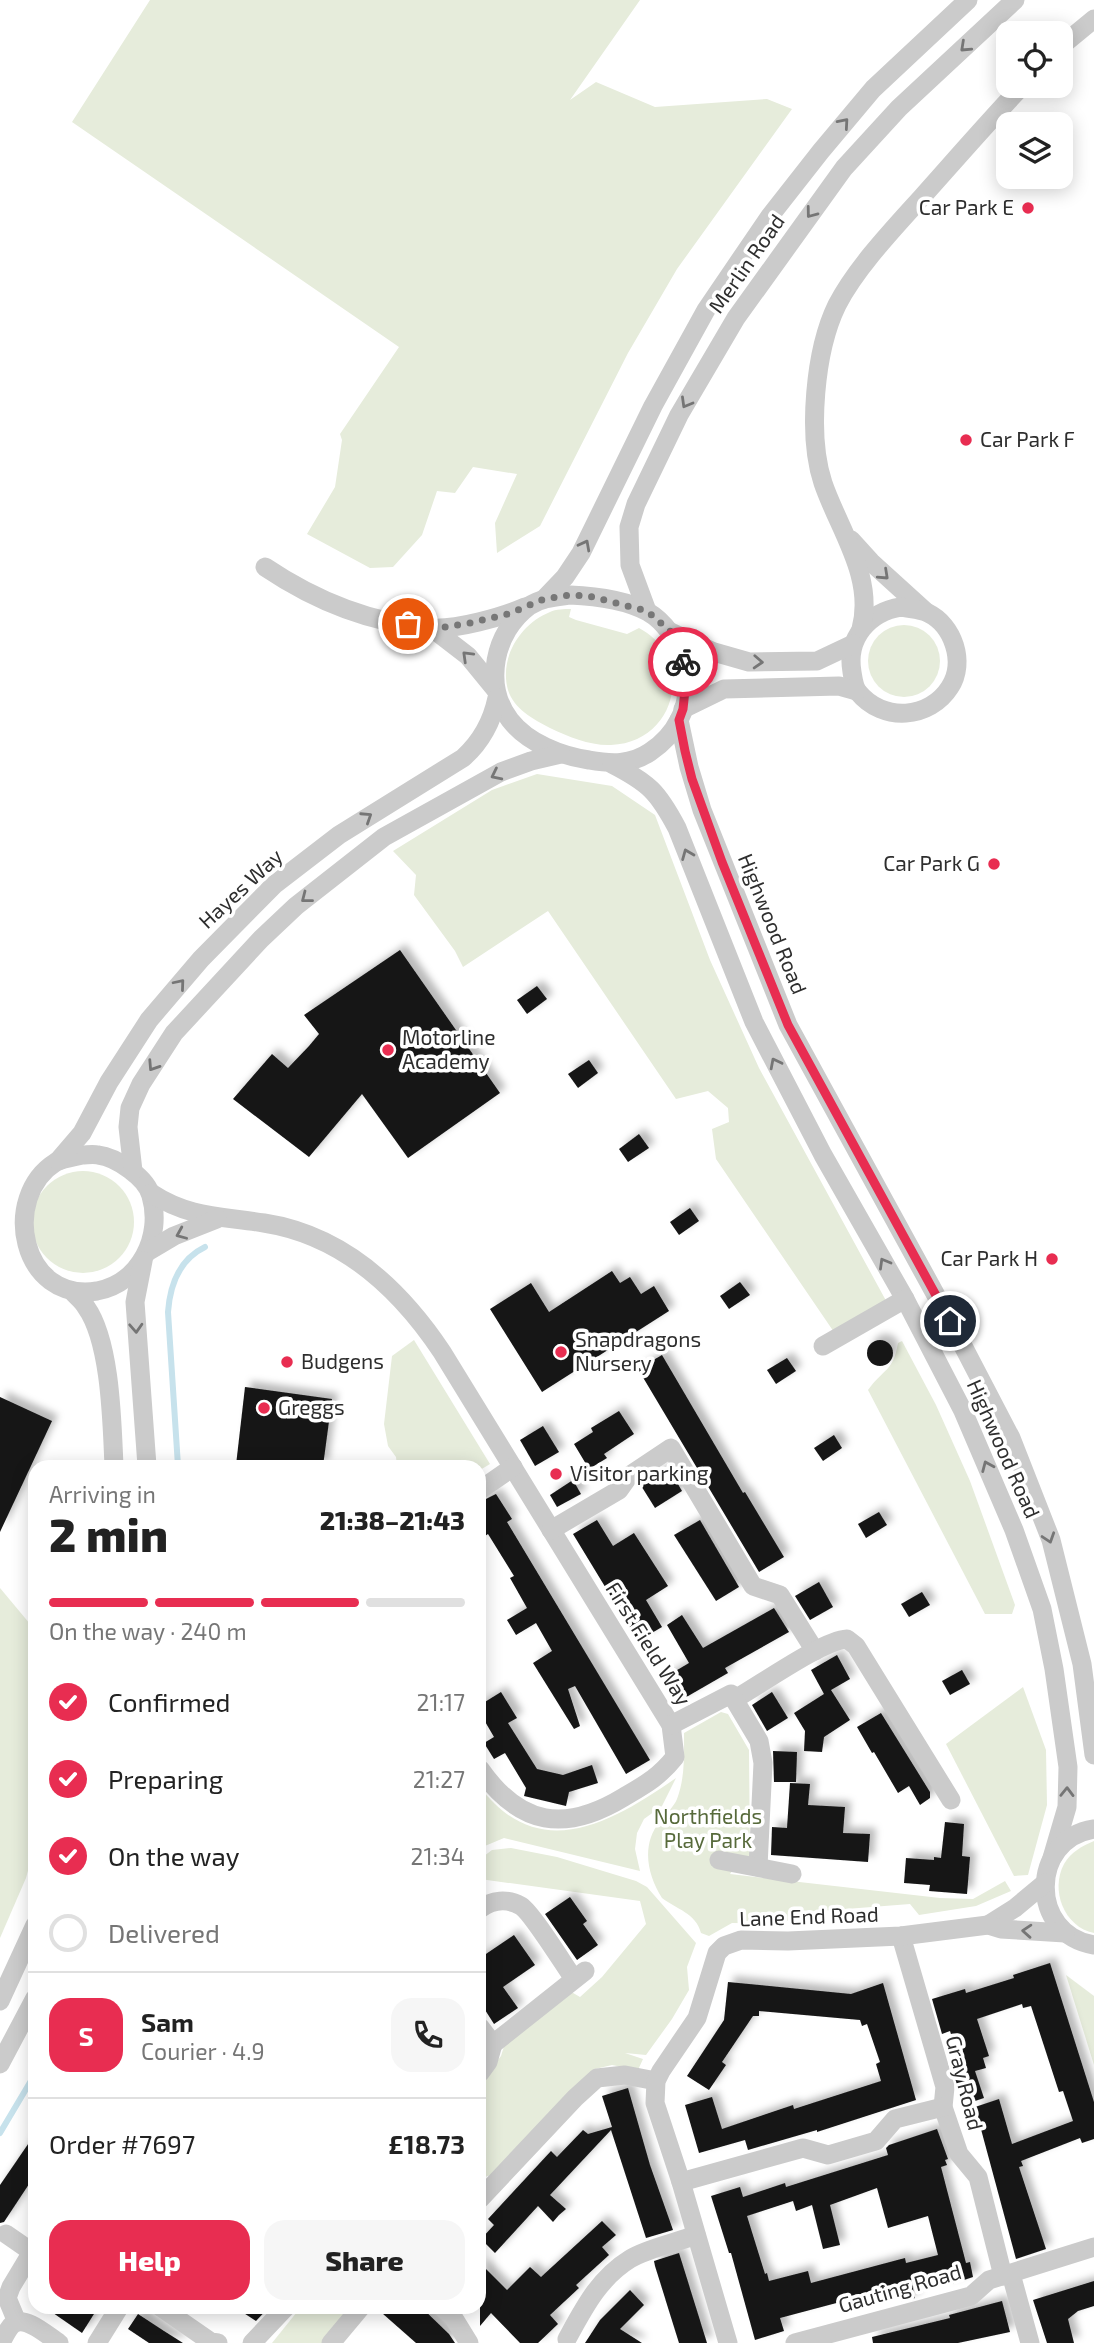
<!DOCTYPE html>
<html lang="en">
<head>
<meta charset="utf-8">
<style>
  :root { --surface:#fff; --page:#f6f6f6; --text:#222; --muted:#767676; --line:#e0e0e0; --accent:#e82d51 }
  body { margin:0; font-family:"Exo 2",sans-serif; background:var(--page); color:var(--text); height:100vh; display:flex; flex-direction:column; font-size:26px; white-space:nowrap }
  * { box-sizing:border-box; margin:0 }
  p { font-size:23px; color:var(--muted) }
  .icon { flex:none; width:38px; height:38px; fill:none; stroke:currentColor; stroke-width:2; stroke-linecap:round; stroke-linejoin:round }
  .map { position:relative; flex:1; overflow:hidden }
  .panel { position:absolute; left:28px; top:1460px; width:458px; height:854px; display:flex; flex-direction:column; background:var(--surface); border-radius:21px; box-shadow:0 4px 18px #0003 }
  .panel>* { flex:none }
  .controls { position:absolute; left:996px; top:21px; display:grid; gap:14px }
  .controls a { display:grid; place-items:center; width:77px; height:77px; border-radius:14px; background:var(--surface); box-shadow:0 4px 18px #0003; font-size:35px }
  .pin { position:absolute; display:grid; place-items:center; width:60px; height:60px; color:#fff; margin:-30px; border:4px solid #fff; border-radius:50%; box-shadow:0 2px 7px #0007 }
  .courier { position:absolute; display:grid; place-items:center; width:70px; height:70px; margin:-35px; border:5px solid #e82d51; border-radius:50%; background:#fff; color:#222; box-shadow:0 2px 9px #0007 }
  .summary em { font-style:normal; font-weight:800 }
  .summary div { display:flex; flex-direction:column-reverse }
  .summary { display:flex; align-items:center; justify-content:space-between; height:119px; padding:0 21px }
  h1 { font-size:46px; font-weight:800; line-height:52px }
  .bar { display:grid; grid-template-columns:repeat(4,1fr); gap:10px 7px; align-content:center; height:84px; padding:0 21px }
  .bar i { height:9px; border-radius:5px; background:var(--line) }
  .bar .selected { background:var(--accent) }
  .bar p { grid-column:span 4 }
  .line { display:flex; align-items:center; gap:18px; padding:0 21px; border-top:2px solid var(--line) }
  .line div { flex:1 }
  .round { display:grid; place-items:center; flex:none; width:74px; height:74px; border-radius:21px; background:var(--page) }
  ol { padding:0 21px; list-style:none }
  li { display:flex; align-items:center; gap:21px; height:77px }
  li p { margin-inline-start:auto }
  li .icon { padding:7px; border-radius:50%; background:var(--accent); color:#fff; stroke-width:4 }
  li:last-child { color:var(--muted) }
  li i { width:38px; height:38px; border:4px solid var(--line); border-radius:50% }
  .action { display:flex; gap:14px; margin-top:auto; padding:14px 21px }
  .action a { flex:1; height:80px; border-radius:21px; background:var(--accent); color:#fff; font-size:28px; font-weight:800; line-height:80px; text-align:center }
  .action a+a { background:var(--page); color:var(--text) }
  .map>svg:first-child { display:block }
  .green { fill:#e6ecdb }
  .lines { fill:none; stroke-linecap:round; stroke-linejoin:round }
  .stream { stroke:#c7e2ec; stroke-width:6 }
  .building { fill:#151515; fill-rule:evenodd; filter:url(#shadow) }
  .minor { stroke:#cbcbcb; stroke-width:19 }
  .oneway { stroke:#757575 }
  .done { stroke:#777; stroke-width:7; stroke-dasharray:0 12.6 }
  .route { stroke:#e82d51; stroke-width:9 }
  .poi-dot { fill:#e82d51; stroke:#fff; stroke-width:2.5 }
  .labels { text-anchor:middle; stroke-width:7; stroke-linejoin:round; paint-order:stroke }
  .poi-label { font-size:21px; fill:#2e2e2e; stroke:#fff; text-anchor:start }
  .street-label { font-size:21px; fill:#2e2e2e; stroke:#fff }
  .park-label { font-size:21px; fill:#576a3b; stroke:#fff }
</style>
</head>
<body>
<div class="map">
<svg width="1094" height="2343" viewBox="0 0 1094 2343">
  <defs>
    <filter id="shadow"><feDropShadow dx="6" dy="-6" stdDeviation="3.5" flood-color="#0004"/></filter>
  </defs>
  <rect width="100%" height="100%" fill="#fff"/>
  <g class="green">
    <path d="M150 0H640L570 100 596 82 655 107 767 99 792 109 677 269 628 353 540 526 497 553 495 523 517 474 473 467 455 493 437 491 422 535 393 567 370 568 307 534 335 487 342 440 340 434 399 347 72 122Z"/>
    <path d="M571 609 569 617 576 620 627 634 639 628C696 658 677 743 611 745 591 746 569 737 550 728 533 719 514 709 508 690 499 658 520 624 550 612 556 609 564 609 571 609Z"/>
    <circle cx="904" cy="661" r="36"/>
    <path d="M537 774 612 786 655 815 710 960 759 1068 890 1308 838 1338 716 1159 712 1129 729 1122 728 1108 708 1091 676 1099 548 911 463 967 455 951 414 895 416 875 393 851 492 790Z"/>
    <circle cx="83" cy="1222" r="51"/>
    <path d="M414 1340 490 1464 480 1470V1466H397L396 1457 388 1446 384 1424 392 1356Z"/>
    <path d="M902 1341 936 1405 970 1481 1015 1605 1012 1614H985L868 1390C884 1368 893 1372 898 1343Z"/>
    <path d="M0 1588 35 1630V1845L26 1878 0 1938Z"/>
    <path d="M1023 1687 1046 1750 1047 1805 1028 1875 1014 1876 946 1744Z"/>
    <path d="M721 1712 728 1714 749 1750 750 1858 740 1860 730 1874 940 1898 973 1899 1005 1881 1011 1891 976 1906 919 1915 910 1904 795 1913 784 1924 732 1923 709 1936 701 1933C696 1913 676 1909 662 1898 647 1874 641 1845 660 1821 665 1814 674 1807 677 1799 685 1778 684 1756 684 1733Z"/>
    <path d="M676 1778 662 1806 644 1819 637 1833 635 1849 640 1871 504 1838 480 1848V1787C539 1865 611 1823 676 1778Z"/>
    <path d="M1094 1841V1933C1064 1927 1050 1890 1064 1864 1071 1852 1082 1846 1094 1841Z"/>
    <path d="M511 1848 557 1857 636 1881 647 1887 696 1943 687 1967 689 1990 672 2019 646 2055 625 2053 643 2059 638 2070 612 2065 595 2069 495 2175 487 2176 480 2183V2084L501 2056 506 2040 568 1990 580 1997 602 1977 646 1924 640 1901 480 1879V1859L492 1850Z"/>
    <path d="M1066 1975 1094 1996V2065Z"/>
    <path d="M301 2307H356L325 2343H272Z"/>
  </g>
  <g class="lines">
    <g class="stream">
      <path d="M178 1466 168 1312C170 1285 180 1259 205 1247"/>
      <path d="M0 2133 35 2074"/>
    </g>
  </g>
  <g class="building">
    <path d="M400 950 500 1093 408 1158 362 1094 309 1157 233 1099 272 1054 288 1068 309 1046 319 1034 304 1015Z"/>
    <path d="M537 986 547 999 527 1014 517 1000Z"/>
    <path d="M589 1060 598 1073 578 1088 568 1074Z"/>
    <path d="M639 1134 649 1148 628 1162 619 1149Z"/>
    <path d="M690 1208 699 1221 679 1235 670 1222Z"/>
    <path d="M612 1271 620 1283 630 1277 641 1294 654 1286 669 1311 542 1392 490 1309 531 1283 549 1312Z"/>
    <path d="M740 1282 750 1295 729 1309 720 1296Z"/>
    <circle cx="880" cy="1353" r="13"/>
    <path d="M662 1355 743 1493 745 1492 784 1557 759 1572 638 1369Z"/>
    <path d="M787 1358 796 1371 776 1384 767 1370Z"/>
    <path d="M245 1387 332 1399 323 1466 236 1465Z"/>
    <path d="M0 1397 52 1421 0 1532Z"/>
    <path d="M619 1411 634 1434 604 1454 607 1458 589 1469 574 1444 593 1432 591 1428Z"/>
    <path d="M543 1426 559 1452 535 1466 520 1440Z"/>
    <path d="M834 1435 842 1448 823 1461 814 1448Z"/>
    <path d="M668 1467 682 1491 655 1508 640 1484Z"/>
    <path d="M573 1480 581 1494 557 1507 550 1495Z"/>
    <path d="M496 1494 512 1519 507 1522 650 1760 626 1774 575 1686 568 1689 580 1726 574 1729 533 1663 552 1651 536 1623 516 1635 507 1620 527 1608 510 1578 514 1576 488 1534 485 1536 480 1528V1502Z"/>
    <path d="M879 1512 887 1525 866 1538 858 1524Z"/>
    <path d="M597 1520 613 1546 634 1533 668 1586 646 1600 662 1627 638 1641 573 1534Z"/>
    <path d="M700 1520 739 1587 716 1601 674 1535Z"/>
    <path d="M819 1582 833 1607 810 1620 795 1596Z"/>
    <path d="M922 1592 930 1605 909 1617 901 1604Z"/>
    <path d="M774 1608 789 1632 725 1668 728 1673 676 1703 662 1679 689 1663 667 1625 682 1615 703 1648Z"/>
    <path d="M837 1655 850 1679 831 1690 850 1720 824 1737 822 1752 804 1751 805 1731 794 1713 824 1694 811 1670Z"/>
    <path d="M962 1670 970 1684 950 1695 942 1681Z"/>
    <path d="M501 1692 517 1718 508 1723 537 1769 563 1775 592 1765 598 1783 569 1792 566 1806 524 1796 526 1788 505 1753 494 1759 484 1743 494 1737 480 1713V1705Z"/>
    <path d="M772 1692 788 1718 767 1731 752 1705Z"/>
    <path d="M881 1713 930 1792V1798L920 1805 909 1786 898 1793 874 1752 872 1753 857 1727Z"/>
    <path d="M773 1751 797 1752 796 1782H774Z"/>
    <path d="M790 1783 810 1784 808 1805 845 1807 843 1833 870 1834 868 1862 771 1855 772 1827 787 1828Z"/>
    <path d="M945 1822 964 1824 962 1856 970 1857 967 1894 929 1891 930 1885 904 1883 906 1858 934 1860V1857L941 1858Z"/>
    <path d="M570 1897 587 1921 583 1924 598 1945 577 1960 545 1914Z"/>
    <path d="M514 1935 535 1965 503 1987 518 2008 494 2024 480 2002V1958Z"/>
    <path d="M1050 1963 1094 2102V2139L1082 2143 1080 2138 1021 2161 1023 2166 1019 2167 1046 2249 1016 2259 975 2107 999 2099 1012 2144 1073 2121 1063 2091 1059 2092 1031 2006 1023 2008 1022 2004 977 2019 989 2056 983 2058 986 2068 975 2071 984 2098 963 2105 955 2078 971 2073 964 2075 950 2031 942 2034 932 1999 965 1989 966 1993 1014 1978 1013 1975Z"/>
    <path d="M728 1982 851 1994 883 1983 916 2100 817 2132V2130L748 2150 745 2140 699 2153 685 2105 712 2097 722 2129 793 2105 794 2109 881 2081 876 2064 880 2062 867 2024 862 2026 860 2020 759 2011V2016H753L722 2062 726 2065 709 2090 687 2076 724 2020Z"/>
    <path d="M628 2088 650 2165 673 2230 646 2238 611 2130 550 2195 566 2209 559 2215 553 2222 538 2206 495 2253 481 2239 494 2225 488 2219 551 2151 557 2157 583 2130 588 2134 612 2127 602 2096Z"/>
    <path d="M937 2129 948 2159 945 2160 947 2165 941 2167 966 2263 970 2262 973 2277 946 2286 942 2271 911 2280 915 2298 902 2302 897 2284 843 2299 844 2301 780 2318 784 2331 755 2340 731 2253H729L711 2196 740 2187 743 2197 785 2183 786 2187 888 2155 886 2148 889 2145ZM877 2188 888 2228 928 2216 938 2255 906 2263 905 2258 811 2283 808 2271 769 2281 767 2273 765 2274 747 2216 793 2201 796 2211 812 2205 823 2249 840 2245 830 2205Z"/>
    <path d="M35 2134V2175L4 2222 0 2223V2185Z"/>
    <path d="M602 2221 616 2235 602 2247 609 2255 576 2285 579 2288 550 2315 558 2324 538 2343H520L491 2313 480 2326V2263L507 2290 530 2267 541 2277Z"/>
    <path d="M679 2253 684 2269 707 2343H679L655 2266 654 2261Z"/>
    <path d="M1094 2281V2306L1078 2311 1068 2319 1074 2343H1047L1033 2300Z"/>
    <path d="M630 2290 644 2305 620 2329 642 2343H585L600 2320Z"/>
    <path d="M1002 2301 1010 2332 958 2343H873L872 2337 950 2318 949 2315Z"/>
    <path d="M43 2306H99L82 2333Z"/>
    <path d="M233 2306H270L256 2321Z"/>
    <path d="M374 2306H420L449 2334 455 2343H416Z"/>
    <path d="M138 2314 164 2331 183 2343H149L128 2329Z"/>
  </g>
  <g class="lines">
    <g class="minor">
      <path d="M1060 47 1094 19"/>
      <path d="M851 540 871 562 925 611"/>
      <path d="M265 567C314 600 371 623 430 628 456 630 502 617 525 607"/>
      <path d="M570 595C595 596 626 600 648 612 681 631 698 686 679 720 673 732 662 744 650 752 631 765 611 764 589 760 561 756 528 743 510 720 483 685 494 632 529 606 541 598 556 597 570 595Z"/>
      <path d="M544 599 565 577 581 553 653 406 706 310 770 216 821 151 873 89 968 0"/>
      <path d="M901 607C909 609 920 609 928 613 953 625 966 662 950 687 930 719 883 723 858 692 854 687 853 678 852 672 846 638 869 612 901 607Z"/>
      <path d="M647 611 630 565 629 527 636 504 679 415 736 318 844 168 899 108 1015 0"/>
      <path d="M433 629 468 656 495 689"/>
      <path d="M861 629C875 577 839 530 823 483 807 435 815 350 837 305 856 268 894 228 922 197 955 160 988 122 1022 86"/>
      <path d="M671 632 714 652 749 662 817 661 853 644"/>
      <path d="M683 709 724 689 839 686 857 691"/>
      <path d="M679 720 689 767 702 810 788 1025 950 1321 1011 1438 1051 1540 1082 1664 1094 1755"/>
      <path d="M612 764C649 783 658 792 677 828L754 1022 823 1155 905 1299 963 1411 1014 1530 1042 1609 1054 1669 1068 1767 1067 1807 1052 1858"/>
      <path d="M82 1155C87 1155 93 1154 98 1155 116 1157 147 1178 151 1196 163 1236 140 1283 97 1291 21 1303 0 1197 56 1162 64 1158 74 1157 82 1155Z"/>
      <path d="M58 1161 82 1133 109 1082 149 1020 201 959 274 885 339 835 463 758C482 741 492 722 497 698"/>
      <path d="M133 1171 128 1127 130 1108 141 1084 174 1033 261 939 296 906 384 837 501 772 531 761 561 754"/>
      <path d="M151 1193C189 1218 221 1216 264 1223 342 1235 400 1289 442 1352L671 1725 675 1757C659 1777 646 1784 624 1797 565 1833 520 1826 480 1769"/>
      <path d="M147 1252 174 1236 217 1219"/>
      <path d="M143 1261 135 1302 147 1466"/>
      <path d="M72 1291C76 1296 83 1301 86 1307 111 1342 112 1424 114 1466"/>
      <path d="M823 1346 905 1299"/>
      <path d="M480 1490 513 1467"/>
      <path d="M551 1530 619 1490 629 1476 671 1448 753 1586 780 1595 815 1651"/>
      <path d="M735 1699C760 1685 823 1640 847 1639L856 1646 951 1800"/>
      <path d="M671 1725 731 1694 759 1741 763 1763 758 1867"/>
      <path d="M1094 1829C1029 1839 1029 1935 1094 1945"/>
      <path d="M719 1860 792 1874"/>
      <path d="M480 1909C492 1900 507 1898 521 1906 532 1913 564 1965 574 1979"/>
      <path d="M988 1925 1015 1908 1045 1883"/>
      <path d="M901 1936 945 2087 943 2107 959 2154 978 2177 1003 2276"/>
      <path d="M0 2001 35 1925"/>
      <path d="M480 2027 493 2044 585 1971"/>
      <path d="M0 2064 35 1998"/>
      <path d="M480 2073 488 2062 493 2044"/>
      <path d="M681 2182 803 2148 828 2155 876 2141 895 2119 943 2107"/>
      <path d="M480 2199 575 2098 597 2078 625 2075 656 2081"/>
      <path d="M6 2234 32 2252"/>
      <path d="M1011 2274 1030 2343"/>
      <path d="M159 2306 211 2342 218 2343"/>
      <path d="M441 2306 453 2317 469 2343"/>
      <path d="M17 2322 7 2298 11 2287 35 2247"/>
      <path d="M567 2339C584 2308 599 2278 630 2259 648 2248 675 2243 696 2235"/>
      <path d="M1 2343C4 2337 8 2328 13 2324 26 2315 48 2336 59 2343"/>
      <path d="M97 2343 120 2306"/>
      <path d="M252 2343 287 2306"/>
      <path d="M331 2343 362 2306"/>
      <path d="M728 2343 681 2182 655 2103 656 2081 661 2071 697 2018 717 1953 724 1946 741 1940 788 1941 901 1936 988 1925 1001 1929 1065 1933"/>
      <path d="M795 2343 971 2296 989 2280 1094 2247"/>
    </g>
  </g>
  <defs><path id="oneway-chevron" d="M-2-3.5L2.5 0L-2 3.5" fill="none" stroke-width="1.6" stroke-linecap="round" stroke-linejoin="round" transform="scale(1.75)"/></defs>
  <g class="oneway">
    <use href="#oneway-chevron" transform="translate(965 47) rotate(137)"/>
    <use href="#oneway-chevron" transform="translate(844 123) rotate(-49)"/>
    <use href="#oneway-chevron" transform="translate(811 213) rotate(127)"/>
    <use href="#oneway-chevron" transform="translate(686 403) rotate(120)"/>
    <use href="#oneway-chevron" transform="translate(585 545) rotate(-62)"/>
    <use href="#oneway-chevron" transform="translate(884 575) rotate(43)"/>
    <use href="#oneway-chevron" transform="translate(467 656) rotate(-136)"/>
    <use href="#oneway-chevron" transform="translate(758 662) rotate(3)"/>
    <use href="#oneway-chevron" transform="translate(496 775) rotate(154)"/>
    <use href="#oneway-chevron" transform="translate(367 817) rotate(-33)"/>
    <use href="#oneway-chevron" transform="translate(687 854) rotate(-112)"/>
    <use href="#oneway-chevron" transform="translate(306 898) rotate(142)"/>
    <use href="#oneway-chevron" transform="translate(180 984) rotate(-50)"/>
    <use href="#oneway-chevron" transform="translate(775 1063) rotate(-117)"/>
    <use href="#oneway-chevron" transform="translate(153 1066) rotate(123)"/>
    <use href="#oneway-chevron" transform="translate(181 1234) rotate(157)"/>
    <use href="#oneway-chevron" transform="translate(884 1263) rotate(-120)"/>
    <use href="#oneway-chevron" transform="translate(136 1328) rotate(87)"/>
    <use href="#oneway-chevron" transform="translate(987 1466) rotate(-113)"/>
    <use href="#oneway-chevron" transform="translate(1049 1538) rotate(72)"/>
    <use href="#oneway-chevron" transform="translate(1067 1792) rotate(-89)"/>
    <use href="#oneway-chevron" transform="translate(1027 1931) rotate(-176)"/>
  </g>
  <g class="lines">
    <path class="done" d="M408 624 433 629 470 623 508 614 544 599 570 595 589 596 647 611 671 632 683 662"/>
    <path class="route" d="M683 662 685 690 683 709 679 720 685 751 692 779 722 862 788 1025 950 1321"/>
  </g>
  <g class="poi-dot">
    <circle cx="1028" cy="208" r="7"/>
    <circle cx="966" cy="440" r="7"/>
    <circle cx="994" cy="864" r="7"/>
    <circle cx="388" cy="1050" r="7"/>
    <circle cx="1052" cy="1259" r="7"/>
    <circle cx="561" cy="1352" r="7"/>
    <circle cx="287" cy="1362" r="7"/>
    <circle cx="264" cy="1408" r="7"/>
    <circle cx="556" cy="1474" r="7"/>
  </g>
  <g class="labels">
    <g class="poi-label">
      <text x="1014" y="215" text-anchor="end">Car Park E</text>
      <text x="980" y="447">Car Park F</text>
      <text x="980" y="871" text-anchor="end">Car Park G</text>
      <text x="402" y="1045">Motorline<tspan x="402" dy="24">Academy</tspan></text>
      <text x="1038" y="1266" text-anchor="end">Car Park H</text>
      <text x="575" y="1347">Snapdragons<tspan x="575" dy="24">Nursery</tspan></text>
      <text x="301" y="1369">Budgens</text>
      <text x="278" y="1415">Greggs</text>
      <text x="570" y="1481">Visitor parking</text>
    </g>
    <g class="street-label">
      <text transform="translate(747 264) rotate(-55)" y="7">Merlin Road</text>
      <text transform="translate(241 889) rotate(-43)" y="7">Hayes Way</text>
      <text transform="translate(772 924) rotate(68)" y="7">Highwood Road</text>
      <text transform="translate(1003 1449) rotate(66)" y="7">Highwood Road</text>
      <text transform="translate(648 1644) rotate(58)" y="7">First Field Way</text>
      <text transform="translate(809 1917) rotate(-2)" y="7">Lane End Road</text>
      <text transform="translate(964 2083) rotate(76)" y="7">Gray Road</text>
      <text transform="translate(900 2289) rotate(-16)" y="7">Gauting Road</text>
    </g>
    <g class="park-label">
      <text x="708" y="1824">Northfields<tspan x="708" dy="24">Play Park</tspan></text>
    </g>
  </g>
</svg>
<div class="controls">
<a><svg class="icon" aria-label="locate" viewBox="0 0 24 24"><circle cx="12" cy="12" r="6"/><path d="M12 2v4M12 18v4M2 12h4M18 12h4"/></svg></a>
<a><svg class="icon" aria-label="layers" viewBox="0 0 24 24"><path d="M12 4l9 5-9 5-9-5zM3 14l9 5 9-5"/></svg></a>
</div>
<div class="pin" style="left:408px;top:624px;background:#ea580c"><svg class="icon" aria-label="bag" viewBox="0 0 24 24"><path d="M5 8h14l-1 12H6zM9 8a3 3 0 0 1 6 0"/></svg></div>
<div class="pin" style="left:950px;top:1321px;background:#1f2937"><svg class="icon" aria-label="home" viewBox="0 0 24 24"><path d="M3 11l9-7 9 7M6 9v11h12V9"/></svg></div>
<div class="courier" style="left:683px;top:662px"><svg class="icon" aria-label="bike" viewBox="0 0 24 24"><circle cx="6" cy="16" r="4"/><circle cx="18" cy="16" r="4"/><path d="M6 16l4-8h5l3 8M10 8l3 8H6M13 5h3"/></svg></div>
<section class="panel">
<div class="summary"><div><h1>2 min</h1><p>Arriving in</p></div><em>21:38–21:43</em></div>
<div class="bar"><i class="selected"></i><i class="selected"></i><i class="selected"></i><i></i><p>On the way · 240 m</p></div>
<ol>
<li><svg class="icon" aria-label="check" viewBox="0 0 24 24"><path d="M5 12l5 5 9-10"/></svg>Confirmed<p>21:17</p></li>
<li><svg class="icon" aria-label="check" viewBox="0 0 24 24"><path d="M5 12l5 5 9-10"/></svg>Preparing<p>21:27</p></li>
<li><svg class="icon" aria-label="check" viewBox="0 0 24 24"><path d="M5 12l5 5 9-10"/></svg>On the way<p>21:34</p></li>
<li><i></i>Delivered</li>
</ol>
<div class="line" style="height:126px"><b class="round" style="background:var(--accent);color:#fff">S</b><div><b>Sam</b><p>Courier · 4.9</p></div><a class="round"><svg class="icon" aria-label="phone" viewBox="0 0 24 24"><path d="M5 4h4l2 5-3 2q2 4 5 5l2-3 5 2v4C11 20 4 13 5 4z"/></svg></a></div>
<div class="line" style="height:91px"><div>Order #7697</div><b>£18.73</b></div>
<div class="action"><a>Help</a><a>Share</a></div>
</section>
</div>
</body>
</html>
